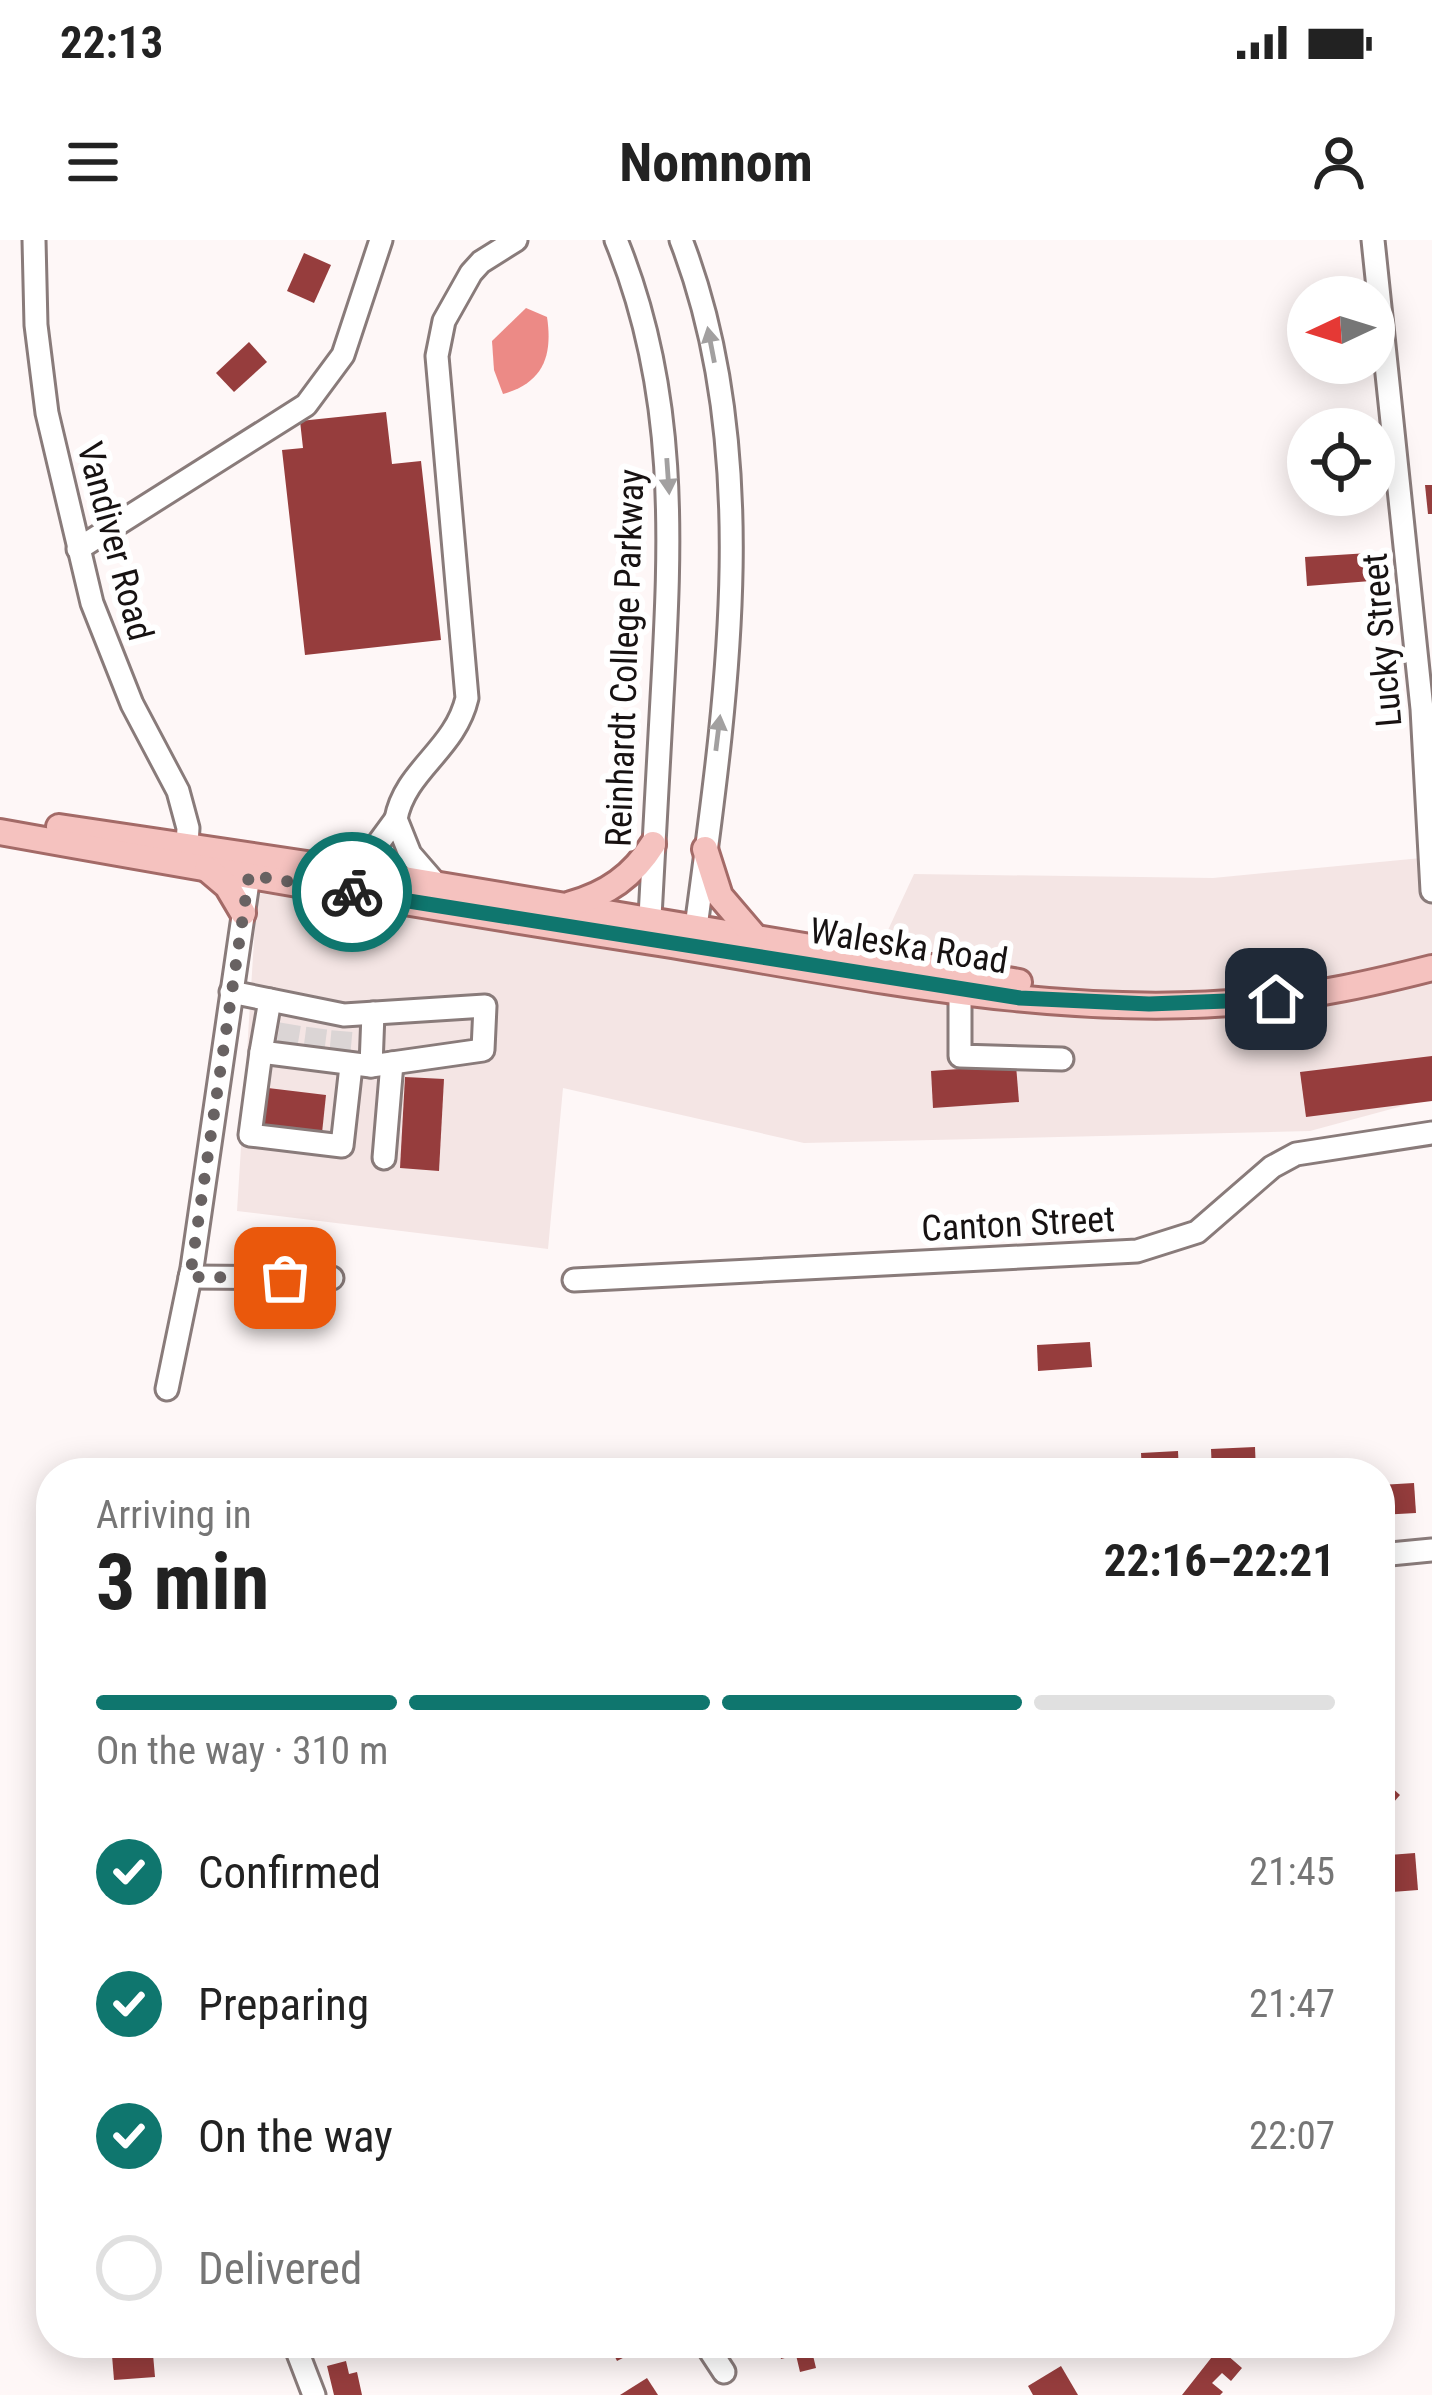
<!DOCTYPE html>
<html lang="en">
<head>
<meta charset="utf-8">
<style>
  :root { --surface:#fff; --page:#f6f6f6; --text:#222; --muted:#767676; --line:#e0e0e0; --accent:#0f766e }
  body { margin:0; font-family:"Roboto Condensed",sans-serif; background:var(--page); color:var(--text); height:100vh; display:flex; flex-direction:column; font-size:45px; white-space:nowrap }
  * { box-sizing:border-box; margin:0 }
  p { font-size:39px; color:var(--muted) }
  .icon { flex:none; width:66px; height:66px; fill:none; stroke:currentColor; stroke-width:2; stroke-linecap:round; stroke-linejoin:round }
  .map { position:relative; flex:1; overflow:hidden }
  .panel { position:absolute; left:36px; top:1218px; width:1359px; height:900px; display:flex; flex-direction:column; background:var(--surface); border-radius:48px; box-shadow:0 6px 30px #0003 }
  .panel>* { flex:none }
  .needle { width:78px; rotate:266deg }
  .tools { position:absolute; left:1287px; top:36px; display:grid; gap:24px }
  .tools a { display:grid; place-items:center; width:108px; height:108px; border-radius:50%; background:var(--surface); box-shadow:0 6px 30px #0003; font-size:60px }
  .pin { position:absolute; display:grid; place-items:center; width:102px; height:102px; color:#fff; margin:-51px; border-radius:24px; box-shadow:0 6px 18px #0006 }
  .courier { position:absolute; display:grid; place-items:center; width:120px; height:120px; margin:-60px; border:9px solid #0f766e; border-radius:50%; background:#fff; color:#222; box-shadow:0 3px 15px #0007 }
  .headline em { font-style:normal; font-weight:700 }
  .headline div { display:flex; flex-direction:column-reverse }
  .headline { display:flex; align-items:center; justify-content:space-between; height:204px; padding:0 60px }
  h1 { font-size:78px; font-weight:700; line-height:90px }
  .bar { display:grid; grid-template-columns:repeat(4,1fr); gap:18px 12px; align-content:center; height:144px; padding:0 60px }
  .bar i { height:15px; border-radius:9px; background:var(--line) }
  .bar .on { background:var(--accent) }
  .bar p { grid-column:span 4 }
  ol { padding:0 60px; list-style:none }
  li { display:flex; align-items:center; gap:36px; height:132px }
  li p { margin-inline-start:auto }
  li .icon { padding:12px; border-radius:50%; background:var(--accent); color:#fff; stroke-width:4 }
  li:last-child { color:var(--muted) }
  li i { width:66px; height:66px; border:6px solid var(--line); border-radius:50% }
  .status { display:flex; justify-content:space-between; align-items:center; height:84px; padding:0 60px; background:var(--surface); direction:ltr }
  .status svg { height:33px; fill:currentColor }
  header { display:flex; justify-content:space-between; align-items:center; height:156px; padding:0 60px; background:var(--surface); font-size:54px; font-weight:700 }
  .map>svg:first-child { display:block }
  .built { fill:#f4e5e4 }
  .water { fill:#ec8a86 }
  .building { fill:#963d3d }
  .lines { fill:none; stroke-linecap:round; stroke-linejoin:round }
  .minor-tunnel { stroke:#dbd5d5; stroke-width:21; stroke-dasharray:21 10; stroke-linecap:butt }
  .minor-casing { stroke:#897b7a; stroke-width:27 }
  .major-casing { stroke:#a36a67; stroke-width:30 }
  .minor { stroke:#fff; stroke-width:21 }
  .major { stroke:#f5c2bf; stroke-width:24 }
  .oneway { fill:#a2a0a0 }
  .done { stroke:#686262; stroke-width:12; stroke-dasharray:0 21.6 }
  .route { stroke:#0f766e; stroke-width:15 }
  .labels { text-anchor:middle; stroke-width:12; stroke-linejoin:round; paint-order:stroke }
  .street-label { font-size:36px; fill:#171212; stroke:#fff }
</style>
</head>
<body>
<div class="status"><b>22:13</b><svg viewBox="0 0 49 12"><path d="M0 12V9h3v3zM5 12V6h3v6zM10 12V3h3v9zM15 12V0h3v12zM26 1h20v11H26zM47 4h2v5h-2z"/></svg></div>
<header><svg class="icon" aria-label="menu" viewBox="0 0 24 24"><path d="M4 6h16M4 12h16M4 18h16"/></svg>Nomnom<svg class="icon" aria-label="person" viewBox="0 0 24 24"><circle cx="12" cy="8" r="4"/><path d="M4 21q1-7 8-7t8 7"/></svg></header>
<div class="map">
<svg width="1432" height="2155" viewBox="0 0 1432 2155">
  <rect width="100%" height="100%" fill="#fef7f7"/>
  <path class="built" d="M1432 617V858L1310 891 804 903 563 848 548 1009 237 971 257 653 869 731 914 634 1213 638Z"/>
  <path class="water" d="M526 68 547 77C553 116 543 143 503 154L494 130 492 101Z"/>
  <g class="building">
    <path d="M304 13 331 25 314 63 287 51Z"/>
    <path d="M249 102 267 122 234 152 216 133Z"/>
    <path d="M386 172 392 224 421 221 441 400 305 415 282 210 303 208 300 181Z"/>
    <path d="M1425 245H1432V274H1428Z"/>
    <path d="M1369 313 1371 341 1307 346 1305 317Z"/>
    <path d="M1432 816V861L1306 877 1300 832Z"/>
    <path d="M1016 825 1019 862 933 868 931 831Z"/>
    <path d="M405 837 444 839 439 931 400 928Z"/>
    <path d="M268 848 326 855 322 893 263 886Z"/>
    <path d="M1090 1102 1092 1127 1038 1131 1037 1105Z"/>
    <path d="M1255 1207 1256 1233H1212L1211 1209Z"/>
    <path d="M1178 1211 1179 1233H1142L1141 1213Z"/>
    <path d="M1414 1243 1416 1273 1380 1275V1245Z"/>
    <path d="M1380 1537 1400 1555 1380 1578Z"/>
    <path d="M1415 1613 1418 1650 1392 1652 1389 1615Z"/>
    <path d="M111 2103H152L155 2137 114 2140Z"/>
    <path d="M608 2103H642L644 2107 617 2121Z"/>
    <path d="M777 2103H810L816 2128 800 2132 796 2115 781 2119Z"/>
    <path d="M1219 2108 1242 2128 1231 2141 1222 2133 1212 2143 1223 2152 1220 2155H1182Z"/>
    <path d="M346 2121 349 2134 357 2132 362 2155H334L327 2126Z"/>
    <path d="M1061 2126 1078 2155H1033L1028 2146Z"/>
    <path d="M647 2138 658 2155H620Z"/>
  </g>
  <g class="lines">
    <g class="minor-tunnel">
      <path d="M287 805 291 781"/>
      <path d="M314 809 317 786"/>
      <path d="M340 812 342 790"/>
    </g>
    <defs>
      <g id="minor">
        <path d="M34 0 36 85 47 173 92 363 132 464 178 551 188 588 187 605"/>
        <path d="M616 0C678 151 671 299 662 458 657 537 653 616 649 695"/>
        <path d="M681 0C766 219 724 476 694 702"/>
        <path d="M1373 0 1422 469 1432 651"/>
        <path d="M78 309 306 165 343 115 381 0"/>
        <path d="M396 579C405 530 455 510 467 458L437 116 444 81 471 33 481 22 516 0"/>
        <path d="M332 625 374 609 396 579 410 614 436 644"/>
        <path d="M960 750V816L1062 819"/>
        <path d="M231 752 344 775 485 766 483 810 371 826"/>
        <path d="M270 760 261 812 371 826 373 773"/>
        <path d="M261 812 250 895 342 906 351 826"/>
        <path d="M384 918 392 823"/>
        <path d="M190 1037 332 1038"/>
        <path d="M574 1040 1137 1011 1197 992 1272 927 1296 914 1432 893"/>
        <path d="M167 1149 192 1028 249 635"/>
        <path d="M1380 1315 1432 1310"/>
        <path d="M294 2103 314 2155"/>
        <path d="M705 2103 724 2132"/>
      </g>
      <g id="major">
        <path d="M59 587 380 635 1019 742"/>
        <path d="M0 592C217 631 434 668 652 702 849 733 1054 781 1254 761 1315 756 1373 743 1432 728"/>
        <path d="M705 609 720 656 755 697"/>
        <path d="M207 629 227 646 243 673"/>
        <path d="M571 664C607 654 633 636 653 604"/>
      </g>
    </defs>
    <use href="#minor" class="minor-casing"/>
    <use href="#major" class="major-casing"/>
    <use href="#minor" class="minor"/>
    <use href="#major" class="major"/>
  </g>
  <defs><path id="oneway-solid" d="M-6-.8H1V-3.2L6.5 0L1 3.2V.8H-6Z" transform="scale(3)"/></defs>
  <g class="oneway">
    <use href="#oneway-solid" transform="translate(711 105) rotate(-101)"/>
    <use href="#oneway-solid" transform="translate(668 236) rotate(86)"/>
    <use href="#oneway-solid" transform="translate(718 493) rotate(-83)"/>
  </g>
  <g class="lines">
    <path class="done" d="M285 1038 190 1037 249 635 352 652"/>
    <path class="route" d="M352 652 1020 758 1149 764 1276 759"/>
  </g>
  <g class="labels">
    <g class="street-label">
      <text transform="translate(116 301) rotate(75)" y="13">Vandiver Road</text>
      <text transform="translate(1381 400) rotate(-95)" y="13">Lucky Street</text>
      <text transform="translate(624 418) rotate(-88)" y="13">Reinhardt College Parkway</text>
      <text transform="translate(909 705) rotate(9)" y="13">Waleska Road</text>
      <text transform="translate(1018 983) rotate(-3)" y="13">Canton Street</text>
    </g>
  </g>
</svg>
<div class="tools">
<a><svg class="needle" viewBox="-14 -14 28 28"><path d="M0-13l5 13h-10z" fill="#e53935"/><path d="M0 13l5-13h-10z" fill="#767676"/></svg></a>
<a><svg class="icon" aria-label="locate" viewBox="0 0 24 24"><circle cx="12" cy="12" r="6"/><path d="M12 2v4M12 18v4M2 12h4M18 12h4"/></svg></a>
</div>
<div class="pin" style="left:285px;top:1038px;background:#ea580c"><svg class="icon" aria-label="bag" viewBox="0 0 24 24"><path d="M5 8h14l-1 12H6zM9 8a3 3 0 0 1 6 0"/></svg></div>
<div class="pin" style="left:1276px;top:759px;background:#1f2937"><svg class="icon" aria-label="home" viewBox="0 0 24 24"><path d="M3 11l9-7 9 7M6 9v11h12V9"/></svg></div>
<div class="courier" style="left:352px;top:652px"><svg class="icon" aria-label="bike" viewBox="0 0 24 24"><circle cx="6" cy="16" r="4"/><circle cx="18" cy="16" r="4"/><path d="M6 16l4-8h5l3 8M10 8l3 8H6M13 5h3"/></svg></div>
<section class="panel">
<div class="headline"><div><h1>3 min</h1><p>Arriving in</p></div><em>22:16–22:21</em></div>
<div class="bar"><i class="on"></i><i class="on"></i><i class="on"></i><i></i><p>On the way · 310 m</p></div>
<ol>
<li><svg class="icon" aria-label="check" viewBox="0 0 24 24"><path d="M5 12l5 5 9-10"/></svg>Confirmed<p>21:45</p></li>
<li><svg class="icon" aria-label="check" viewBox="0 0 24 24"><path d="M5 12l5 5 9-10"/></svg>Preparing<p>21:47</p></li>
<li><svg class="icon" aria-label="check" viewBox="0 0 24 24"><path d="M5 12l5 5 9-10"/></svg>On the way<p>22:07</p></li>
<li><i></i>Delivered</li>
</ol>
</section>
</div>
</body>
</html>
